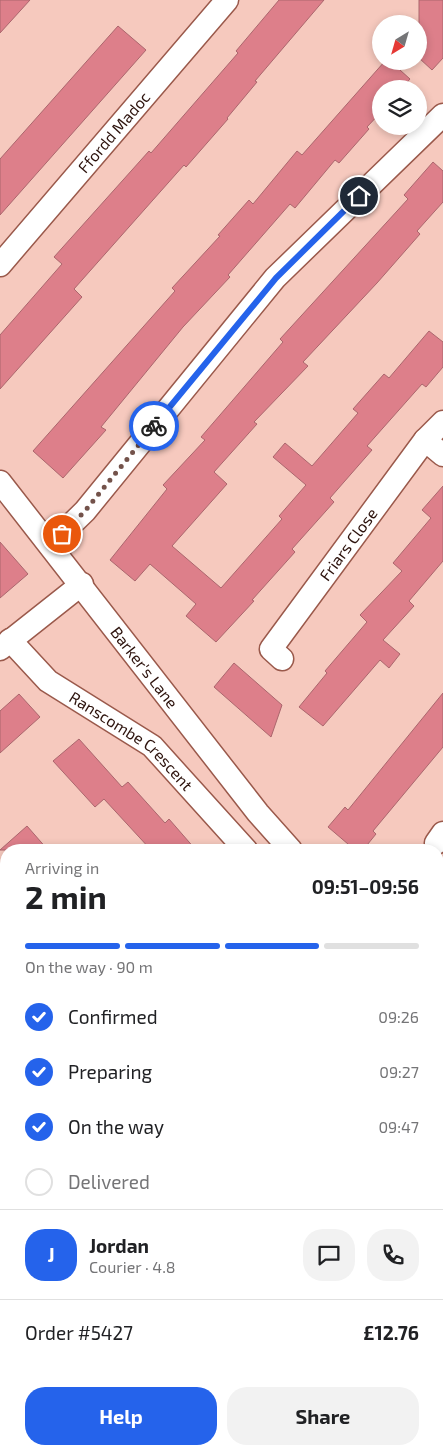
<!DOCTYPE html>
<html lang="en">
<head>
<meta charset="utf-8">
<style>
  :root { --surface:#fff; --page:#f2f2f2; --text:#202124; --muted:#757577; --line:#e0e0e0; --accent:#2563eb }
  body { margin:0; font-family:"Exo 2",sans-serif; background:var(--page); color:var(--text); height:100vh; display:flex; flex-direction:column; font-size:19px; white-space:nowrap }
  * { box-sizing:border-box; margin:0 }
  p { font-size:16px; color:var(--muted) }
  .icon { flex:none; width:28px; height:28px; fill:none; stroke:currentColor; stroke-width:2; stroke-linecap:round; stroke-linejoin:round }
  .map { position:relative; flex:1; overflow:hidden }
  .drawer { position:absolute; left:0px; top:844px; width:444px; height:611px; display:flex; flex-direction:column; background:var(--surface); border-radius:20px 20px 0 0; box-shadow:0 2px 8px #0003 }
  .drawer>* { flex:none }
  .needle { width:32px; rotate:217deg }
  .tools { position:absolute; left:372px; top:15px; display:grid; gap:10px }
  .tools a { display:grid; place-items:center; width:55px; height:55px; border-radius:50%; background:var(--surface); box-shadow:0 2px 8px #0003; font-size:25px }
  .pin { position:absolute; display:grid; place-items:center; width:42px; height:42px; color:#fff; margin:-21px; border:2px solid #fff; border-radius:50%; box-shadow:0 1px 5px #0007 }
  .courier { position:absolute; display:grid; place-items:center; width:50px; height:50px; margin:-25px; border:4px solid #2563eb; border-radius:50%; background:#fff; color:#222; box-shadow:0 1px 6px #0007 }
  .overview em { font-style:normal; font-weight:700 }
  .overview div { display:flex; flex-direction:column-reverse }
  .overview { display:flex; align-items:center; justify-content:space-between; height:85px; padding:0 25px }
  h1 { font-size:32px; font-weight:700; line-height:38px }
  .bar { display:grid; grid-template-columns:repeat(4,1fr); gap:8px 5px; align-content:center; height:60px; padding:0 25px }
  .bar i { height:6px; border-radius:4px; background:var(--line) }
  .bar .current { background:var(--accent) }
  .bar p { grid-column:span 4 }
  .line { display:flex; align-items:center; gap:12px; padding:0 25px; border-top:1px solid var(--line) }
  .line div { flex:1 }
  .round { display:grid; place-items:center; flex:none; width:52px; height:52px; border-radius:20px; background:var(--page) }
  ol { padding:0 25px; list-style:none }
  li { display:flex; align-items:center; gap:15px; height:55px }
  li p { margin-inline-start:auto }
  li .icon { padding:5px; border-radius:50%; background:var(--accent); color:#fff; stroke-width:4 }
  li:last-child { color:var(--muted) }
  li i { width:28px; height:28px; border:2px solid var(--line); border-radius:50% }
  .primary-button { display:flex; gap:10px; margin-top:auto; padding:10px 25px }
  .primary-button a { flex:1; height:58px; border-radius:20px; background:var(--accent); color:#fff; font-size:20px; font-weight:700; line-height:58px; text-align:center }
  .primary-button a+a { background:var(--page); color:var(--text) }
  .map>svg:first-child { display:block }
  .building { fill:#dd7f8a; stroke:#ab666d }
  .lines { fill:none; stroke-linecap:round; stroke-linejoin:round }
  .minor-casing { stroke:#9a594b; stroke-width:25 }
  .minor { stroke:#fff; stroke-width:22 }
  .done { stroke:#73524a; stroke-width:5; stroke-dasharray:0 9 }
  .route { stroke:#2563eb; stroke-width:6 }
  .labels { text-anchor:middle; stroke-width:4; stroke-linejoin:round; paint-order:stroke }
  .street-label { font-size:16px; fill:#2c120c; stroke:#fbf3f2 }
</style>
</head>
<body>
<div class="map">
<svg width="443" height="1454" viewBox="0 0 443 1454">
  <rect width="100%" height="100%" fill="#f6c9be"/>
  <g class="building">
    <path d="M0 0H30L0 33Z"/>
    <path d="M279 0H324L255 81 257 82 227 118 228 119 186 167 184 165 74 289 82 297 0 389V335L62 264 54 257 149 151 151 153 238 53 236 51Z"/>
    <path d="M419 0H443V58L432 70 419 58Z"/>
    <path d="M118 26 146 50 0 215V159Z"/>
    <path d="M385 61H390L410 79 401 89H381V112L367 127 369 129 339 163 335 160 295 208 290 204 228 275 230 277 183 327 101 427 106 430 63 478 33 451 175 291 172 288 220 236 218 235 249 200 253 204 297 151 302 155Z"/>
    <path d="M433 162 443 171V202L417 231 420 234 377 283 303 362 308 366 254 422 257 424 214 472 227 484 172 546 221 588 282 519 279 516 306 485 273 457 285 443 312 466 358 413 353 409 384 374 389 378 429 331 443 342V367L426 387 422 384 367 446 372 450 330 498 334 502 292 549 295 552 252 600 254 601 216 642 186 616 196 604 150 564 135 581 110 560 167 489 163 485 205 440 201 437 283 342 280 339 408 199 404 195Z"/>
    <path d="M443 486V561L409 601 414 606 383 640 400 654 389 668 380 660 323 726 299 707 327 673 325 671 367 622 360 615 402 571 393 563 431 518 422 510Z"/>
    <path d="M0 542 28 574 0 598Z"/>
    <path d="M234 663 282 705 271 737 214 687Z"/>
    <path d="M443 693V747L373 831 376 834 363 850H355L328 827 345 807 348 810Z"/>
    <path d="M19 694 40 717 0 753V711Z"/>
    <path d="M79 739 122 787 128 782 165 823 169 819 196 850H151L104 799 95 807 53 761Z"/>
    <path d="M27 826 48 850H0Z"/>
  </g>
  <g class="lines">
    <defs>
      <g id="minor">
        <path id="s1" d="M0 265 227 0"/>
        <path d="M425 440 443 455"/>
        <path id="s2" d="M0 482 258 813 291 850"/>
        <path d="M50 545 85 511 275 278 443 115"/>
        <path id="s3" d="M10 640 48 681 152 746 246 850"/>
        <path d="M0 649 82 584"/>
        <path id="s4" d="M282 659 271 649 425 440 443 422"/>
        <path d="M436 843 443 833"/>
        <path d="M438 888 443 880"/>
        <path d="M0 902 6 909"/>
        <path d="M438 907C443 919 443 930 438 942"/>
        <path d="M438 1019 443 1023"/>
        <path d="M0 1177 6 1135"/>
        <path d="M438 1446 443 1450"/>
      </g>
    </defs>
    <use href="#minor" class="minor-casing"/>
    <use href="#minor" class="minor"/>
  </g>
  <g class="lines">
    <path class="done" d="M62 534 85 511 154 426"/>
    <path class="route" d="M154 426 276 278 359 196"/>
  </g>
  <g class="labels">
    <g class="street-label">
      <text dy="6" stroke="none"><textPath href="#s1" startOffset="175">Ffordd Madoc</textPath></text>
      <text dy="6" stroke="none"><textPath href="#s4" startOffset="145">Friars Close</textPath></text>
      <text dy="6" stroke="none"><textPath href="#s2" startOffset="235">Barker's Lane</textPath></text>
      <text dy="6" stroke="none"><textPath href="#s3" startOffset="159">Ranscombe Crescent</textPath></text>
    </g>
  </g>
</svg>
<div class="tools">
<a><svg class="needle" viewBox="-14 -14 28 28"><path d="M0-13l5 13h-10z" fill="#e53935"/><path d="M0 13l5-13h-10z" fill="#757577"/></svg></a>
<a><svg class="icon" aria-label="layers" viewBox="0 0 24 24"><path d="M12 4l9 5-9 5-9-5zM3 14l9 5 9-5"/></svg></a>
</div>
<div class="pin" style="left:62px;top:534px;background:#ea580c"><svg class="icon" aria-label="bag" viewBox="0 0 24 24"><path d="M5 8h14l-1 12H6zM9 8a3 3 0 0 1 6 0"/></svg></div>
<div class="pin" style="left:359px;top:196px;background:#1f2937"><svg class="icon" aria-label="home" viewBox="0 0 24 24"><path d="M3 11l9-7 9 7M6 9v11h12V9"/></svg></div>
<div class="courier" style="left:154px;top:426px"><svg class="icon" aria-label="bike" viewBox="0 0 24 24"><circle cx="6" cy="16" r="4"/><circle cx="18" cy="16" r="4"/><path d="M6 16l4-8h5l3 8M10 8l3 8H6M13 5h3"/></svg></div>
<section class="drawer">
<div class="overview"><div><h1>2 min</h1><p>Arriving in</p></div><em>09:51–09:56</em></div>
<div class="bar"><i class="current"></i><i class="current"></i><i class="current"></i><i></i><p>On the way · 90 m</p></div>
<ol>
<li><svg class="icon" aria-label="check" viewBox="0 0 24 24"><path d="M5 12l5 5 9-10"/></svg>Confirmed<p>09:26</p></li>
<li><svg class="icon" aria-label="check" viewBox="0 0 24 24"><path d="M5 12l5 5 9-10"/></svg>Preparing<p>09:27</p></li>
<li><svg class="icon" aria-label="check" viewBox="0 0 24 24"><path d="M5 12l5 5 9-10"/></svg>On the way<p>09:47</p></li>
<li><i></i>Delivered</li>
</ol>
<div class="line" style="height:90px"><b class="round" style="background:var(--accent);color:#fff">J</b><div><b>Jordan</b><p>Courier · 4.8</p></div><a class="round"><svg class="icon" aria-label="chat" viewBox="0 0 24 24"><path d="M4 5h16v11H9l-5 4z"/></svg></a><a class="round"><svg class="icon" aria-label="phone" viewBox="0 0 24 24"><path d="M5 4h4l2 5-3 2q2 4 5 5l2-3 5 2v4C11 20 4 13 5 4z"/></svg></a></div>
<div class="line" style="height:65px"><div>Order #5427</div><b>£12.76</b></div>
<div class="primary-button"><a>Help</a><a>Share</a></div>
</section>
</div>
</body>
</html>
